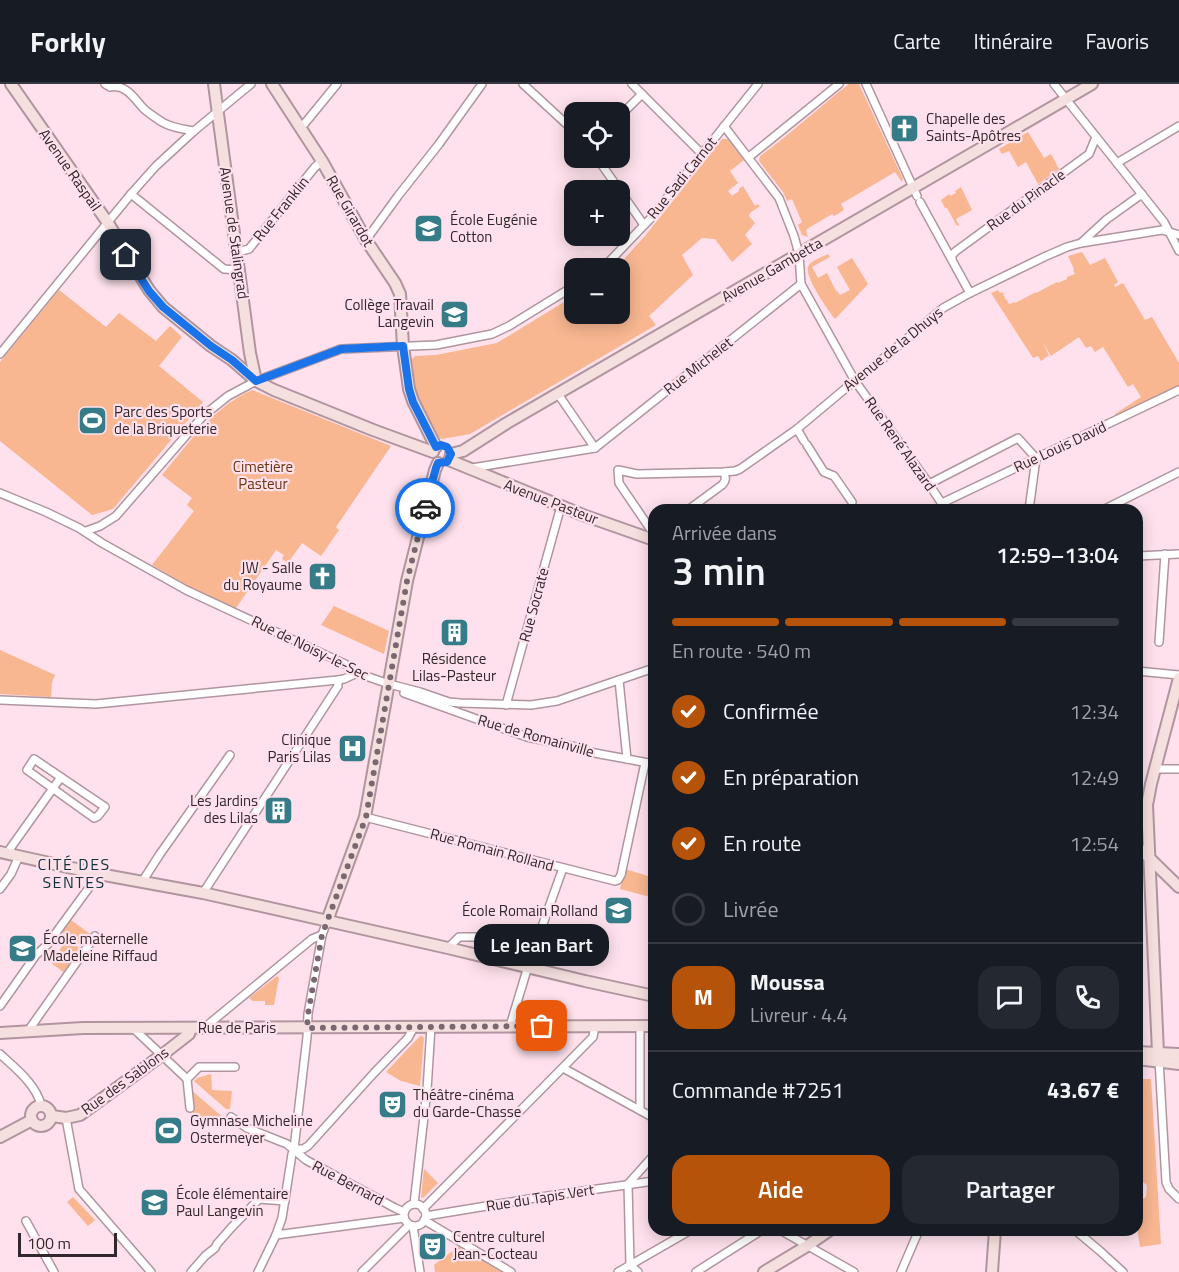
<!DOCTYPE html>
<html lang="fr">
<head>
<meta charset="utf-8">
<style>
  :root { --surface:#171b24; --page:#242831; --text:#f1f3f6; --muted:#9ea1a6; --line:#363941; --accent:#b45309 }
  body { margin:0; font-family:"Titillium Web",sans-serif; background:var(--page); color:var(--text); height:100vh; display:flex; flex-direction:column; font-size:22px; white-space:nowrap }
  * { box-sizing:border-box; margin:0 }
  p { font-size:20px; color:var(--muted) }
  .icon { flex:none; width:33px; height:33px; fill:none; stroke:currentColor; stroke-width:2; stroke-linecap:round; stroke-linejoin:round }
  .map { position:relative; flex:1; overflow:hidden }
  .details { position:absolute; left:648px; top:420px; width:495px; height:732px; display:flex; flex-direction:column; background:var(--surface); border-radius:18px; box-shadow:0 3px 15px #0003 }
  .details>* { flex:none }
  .buttons { position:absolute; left:564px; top:18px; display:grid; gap:12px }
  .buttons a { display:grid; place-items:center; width:66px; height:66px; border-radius:12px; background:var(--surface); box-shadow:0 3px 15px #0003; font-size:30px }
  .scale { position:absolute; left:18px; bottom:15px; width:99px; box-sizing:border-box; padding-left:6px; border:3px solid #32272b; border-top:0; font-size:16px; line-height:21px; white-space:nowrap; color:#32272b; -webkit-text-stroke:4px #fee1ec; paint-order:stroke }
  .pin { position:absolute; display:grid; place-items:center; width:51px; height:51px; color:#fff; margin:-26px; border-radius:12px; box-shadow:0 3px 9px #0006 }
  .courier { position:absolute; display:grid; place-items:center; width:60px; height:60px; margin:-30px; border:4px solid #1a73e8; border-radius:50%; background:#fff; color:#222; box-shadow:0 2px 8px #0007 }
  .bubble { position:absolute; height:42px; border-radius:18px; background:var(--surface); box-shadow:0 3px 15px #0003; font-size:20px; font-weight:600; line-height:42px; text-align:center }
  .headline em { font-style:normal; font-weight:600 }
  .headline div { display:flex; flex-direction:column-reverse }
  .headline { display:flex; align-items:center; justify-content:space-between; height:102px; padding:0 24px }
  h1 { font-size:39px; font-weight:600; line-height:45px }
  .bar { display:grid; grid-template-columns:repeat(4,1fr); gap:9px 6px; align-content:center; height:72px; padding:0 24px }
  .bar i { height:8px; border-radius:4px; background:var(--line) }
  .bar .active { background:var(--accent) }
  .bar p { grid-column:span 4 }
  .line { display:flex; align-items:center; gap:15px; padding:0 24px; border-top:2px solid var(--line) }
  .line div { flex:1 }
  .round { display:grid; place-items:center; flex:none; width:63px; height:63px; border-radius:18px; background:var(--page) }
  ol { padding:0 24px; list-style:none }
  li { display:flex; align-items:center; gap:18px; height:66px }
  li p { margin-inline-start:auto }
  li .icon { padding:6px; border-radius:50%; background:var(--accent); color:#fff; stroke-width:4 }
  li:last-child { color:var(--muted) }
  li i { width:33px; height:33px; border:3px solid var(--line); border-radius:50% }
  .cta { display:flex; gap:12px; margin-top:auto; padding:12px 24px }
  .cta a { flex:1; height:69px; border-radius:18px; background:var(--accent); color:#fff; font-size:24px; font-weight:600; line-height:69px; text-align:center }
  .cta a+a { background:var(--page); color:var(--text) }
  header { display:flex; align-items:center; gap:36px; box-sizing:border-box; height:84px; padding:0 30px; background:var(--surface); border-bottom:2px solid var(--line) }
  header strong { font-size:28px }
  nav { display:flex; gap:33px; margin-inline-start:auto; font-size:21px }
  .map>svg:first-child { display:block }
  .green { fill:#f8b691 }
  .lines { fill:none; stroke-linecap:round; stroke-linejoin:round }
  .street-casing { stroke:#b0959f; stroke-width:10 }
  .secondary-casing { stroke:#b0959f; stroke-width:14 }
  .street { stroke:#fff; stroke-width:7 }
  .secondary { stroke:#f6e0df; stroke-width:10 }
  .done { stroke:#79686f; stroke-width:6; stroke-dasharray:0 10.8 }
  .route { stroke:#1a73e8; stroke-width:8 }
  .labels { text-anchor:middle; stroke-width:4.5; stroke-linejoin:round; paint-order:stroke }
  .poi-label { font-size:15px; fill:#32272b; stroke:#fee1ec; text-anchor:start }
  .street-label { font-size:15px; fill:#32272b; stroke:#fee1ec }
  .park-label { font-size:15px; fill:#6c340d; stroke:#fee1ec }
  .neighbourhood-label { font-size:16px; letter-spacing:1.5px; fill:#113338; stroke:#fee1ec }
</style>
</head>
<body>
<header>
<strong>Forkly</strong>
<nav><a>Carte</a><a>Itinéraire</a><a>Favoris</a></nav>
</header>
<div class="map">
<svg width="1179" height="1188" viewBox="0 0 1179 1188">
  <rect width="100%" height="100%" fill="#fee1ec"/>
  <g class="green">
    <path d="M849 0H859L903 95 902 98 895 88 841 120 844 126 834 132 832 130 807 145 806 148 808 153 802 151 798 141 802 138 792 115 787 117 783 108 759 77 760 72C791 50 819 23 849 0Z"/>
    <path d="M1028 48 1044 74 1051 70 1059 85 1038 100 1026 78 1018 83 1009 67 1002 70 999 65Z"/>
    <path d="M722 55H728L744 76 730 87 738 99 728 107 732 112 739 107V105L743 102 755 122 758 120 760 122 750 129 749 132 755 139 745 151 752 160 732 178 715 155 702 154 682 171 693 191 649 232 656 241 470 350 442 355 439 354 416 310 411 276 415 272 436 271 497 259 574 212V230H620V184H616L645 152Z"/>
    <path d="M961 103 972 126 956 135 959 141 957 142 947 124H945L941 116 949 110 950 112 956 109 955 107Z"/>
    <path d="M1082 168 1090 181 1105 174 1118 198 1114 201 1115 203 1123 199 1145 236 1152 233 1179 279V302L1116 332 1115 330 1141 313 1133 300 1128 303 1103 263 1095 268 1091 262 1086 264 1079 253 1051 272 1042 257 1049 271 1041 277 1038 272 1033 274 991 209 998 206 1000 209 1003 208 1005 215H1006L1009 220 1015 218V219L1036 208V209L1057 198 1058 199 1067 195V193L1075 190 1073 186 1074 185 1068 172Z"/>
    <path d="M828 170 830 173 812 183 818 194 827 189 836 207H837L840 211 850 206 837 183 852 174 868 200 835 235C828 226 805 194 808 183 810 177 822 173 828 170Z"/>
    <path d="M59 206 106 243 119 229 156 257 170 242 182 253 159 282 203 318 113 425 92 431 0 357V278Z"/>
    <path d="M252 306 391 362 336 443 339 446 321 472 302 459 288 479 282 475 284 471 276 466 236 524 190 503 152 481 194 427 187 421 192 414 162 391C190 358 212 324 252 306Z"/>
    <path d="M334 522 389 547 384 570 321 541Z"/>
    <path d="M0 566 55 591 52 598 51 613 0 610Z"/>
    <path d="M654 773V814L620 805 625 785 648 792Z"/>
    <path d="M71 836 93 852 84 864 62 848Z"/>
    <path d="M67 855 83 867 66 890 51 879Z"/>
    <path d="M277 892 279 894 274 921H265V917H253L249 914Z"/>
    <path d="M421 951 424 954 420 1002 401 997 386 988Z"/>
    <path d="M1137 989 1142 995H1151L1161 1160 1140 1163 1137 1144V1118L1146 1113 1147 1101 1137 1094Z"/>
    <path d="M211 990 212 1006 232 1007 230 1025H226L194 997 197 994Z"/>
    <path d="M190 1005 226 1036C214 1038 203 1036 193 1030Z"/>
    <path d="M424 1085 438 1099 423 1114 421 1113Z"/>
    <path d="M73 1113 95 1136 88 1142 67 1118Z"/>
    <path d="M459 1162 501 1188H435L434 1181Z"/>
  </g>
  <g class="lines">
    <defs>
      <g id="street">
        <path d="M105 0 110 3C126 0 134 14 143 24 148 29 156 34 162 38 172 44 183 45 194 47"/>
        <path d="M523 0 574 47"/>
        <path d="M632 0 702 70"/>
        <path d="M866 0 917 112"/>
        <path d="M1054 0 1164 138 1179 167"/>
        <path d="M620 32 642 10"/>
        <path d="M724 42 779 114 794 152 799 170 801 200 855 297 929 400 946 426"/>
        <path d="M301 44 337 0"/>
        <path d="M749 73 839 0"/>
        <path d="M597 74 644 141"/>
        <path d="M1117 79 1179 42"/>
        <path d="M131 110 224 185 239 186"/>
        <path d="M920 118 970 209"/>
        <path d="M366 156 398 112 439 60 482 0"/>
        <path d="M1081 159 1107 135 1142 110"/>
        <path d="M237 168 249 165 315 83 322 77"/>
        <path d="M952 175V171L956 167 1089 70 1096 53"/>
        <path d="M603 184 650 135 758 0"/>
        <path d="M0 270 131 110 156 82 194 47 251 0"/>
        <path d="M558 310 595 364"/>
        <path d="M797 345 804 357"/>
        <path d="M807 361 824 388 834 392 852 418"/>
        <path d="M472 384 595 364 801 200"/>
        <path d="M929 400 1018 354 1036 374 1029 426"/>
        <path d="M0 409 46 428 79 444 102 459 186 506 345 580 357 589 389 600 420 608 449 618 460 619 531 621 557 617 654 584"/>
        <path d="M942 419 1179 306"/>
        <path d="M688 426 722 401C726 397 726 394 724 388"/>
        <path d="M1103 426 1179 388"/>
        <path d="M86 447 100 442 116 432 203 332 228 312 256 297 341 265 436 261 492 250 509 242 574 202"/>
        <path d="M654 457 653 456V449L619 399 618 386 637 390 724 388 735 387 740 385 797 345 852 299 890 269 943 224 970 209 1044 173 1067 163 1081 159 1162 146 1179 151"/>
        <path d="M1137 472 1179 470"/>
        <path d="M1159 558 1165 470"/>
        <path d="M1137 587 1179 591"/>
        <path d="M619 596 627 675"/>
        <path d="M404 609 527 653 576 663 585 667 600 670 654 680"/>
        <path d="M0 616 96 620 338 596 344 595 357 589"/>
        <path d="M506 621 561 422"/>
        <path d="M34 675 105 723 98 732 94 734 27 686Z"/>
        <path d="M1156 685H1179"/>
        <path d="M365 733 615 797 618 796 621 791 645 679"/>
        <path d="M7 769 61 693"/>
        <path d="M142 798 160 770 230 671"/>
        <path d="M0 805 11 790 19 772"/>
        <path d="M203 809 338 602V596"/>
        <path d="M448 864 459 853H512L536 860"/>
        <path d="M0 922 36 871 47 861 99 790"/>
        <path d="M510 942 529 879 563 784"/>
        <path d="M640 942V1026"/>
        <path d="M133 944 187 995 190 1024"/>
        <path d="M204 944 312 855 322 851"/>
        <path d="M28 947 95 852"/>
        <path d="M0 970C15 984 36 1000 41 1021"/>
        <path d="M1159 976 1166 1098 1169 1105 1179 1115"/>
        <path d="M563 984 654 1034"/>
        <path d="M187 995 199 983H235"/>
        <path d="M231 1033 247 1044 287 1060 306 1076 395 1124 404 1128"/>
        <path d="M66 1034 79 1105 151 1188"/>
        <path d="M294 1065H303L308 1062 374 989 408 954 414 943"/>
        <path d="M414 1120 427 1006 431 943"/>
        <circle cx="415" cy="1131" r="11"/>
        <path d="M423 1125 593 953 595 942"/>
        <path d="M426 1132 541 1113 654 1097"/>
        <path d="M424 1136 511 1188"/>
        <path d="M26 1137 54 1188"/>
        <path d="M413 1142 420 1188"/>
        <path d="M780 1146 854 1188"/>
        <path d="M1075 1146 1100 1167 1123 1188"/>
        <path d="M276 1151 404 1134"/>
        <path d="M630 1181 628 1100 654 1071"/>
        <path d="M630 1181 638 1188"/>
        <path d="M191 1188 205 1172 215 1164 217 1160 231 1144 259 1115 285 1117"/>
        <path d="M258 1188 276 1151 282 1134 292 1070 294 1065 307 953 308 930 322 851 327 837"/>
        <path d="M362 1188 409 1141"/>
        <path d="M618 1188 691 1146"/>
        <path d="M696 1188 762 1146"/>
        <path d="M901 1188 919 1146"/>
      </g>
      <g id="secondary">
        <path d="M11 0 108 139 149 206 163 223 211 262 232 276 256 297 274 306 373 346 433 368"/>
        <path d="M214 0 250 269 256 297"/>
        <path d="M272 0 322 77 366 156 395 199 400 210 403 262 409 305 413 317 436 363"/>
        <path d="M451 370 463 367 507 339 1092 0"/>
        <path d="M449 376 583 431 654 456"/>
        <path d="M1137 762 1179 803"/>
        <path d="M0 768 99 790 203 809 448 864 585 897 654 912"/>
        <path d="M327 837 365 733 407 497 435 386 438 379"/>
        <path d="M0 949 83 944 654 942"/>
        <path d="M1137 968 1179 970"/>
        <path d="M1158 969 1147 721 1151 700 1179 594"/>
        <path d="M1137 975 1179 980"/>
        <circle cx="41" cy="1032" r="10"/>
        <path d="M52 1032 66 1034 80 1031 162 971 189 950 191 944"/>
        <path d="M0 1053 32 1036"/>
        <path d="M764 1188 807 1162 830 1146"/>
        <path d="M992 1188 995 1146"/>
      </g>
    </defs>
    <use href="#street" class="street-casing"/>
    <use href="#secondary" class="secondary-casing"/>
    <use href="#street" class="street"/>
    <use href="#secondary" class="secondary"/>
  </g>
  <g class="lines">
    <path class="done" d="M425 424 407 497 366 733 322 851 308 930 307 944 542 942"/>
    <path class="route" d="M126 171 149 207 163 223 211 262 232 276 256 297 341 265 403 262 409 305 413 318 436 363 441 361 447 363 451 370 447 378 438 379 436 384 425 424"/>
  </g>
  <defs>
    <symbol id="church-square" viewBox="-11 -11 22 22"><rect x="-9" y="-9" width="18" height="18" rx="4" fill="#367c88" stroke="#fee1ec"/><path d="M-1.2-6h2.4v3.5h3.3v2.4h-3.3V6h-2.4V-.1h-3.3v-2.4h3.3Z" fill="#fff"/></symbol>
    <symbol id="school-square" viewBox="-11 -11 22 22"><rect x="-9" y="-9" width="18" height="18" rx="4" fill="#367c88" stroke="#fee1ec"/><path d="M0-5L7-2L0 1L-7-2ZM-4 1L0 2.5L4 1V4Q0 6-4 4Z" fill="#fff"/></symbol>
    <symbol id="stadium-square" viewBox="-11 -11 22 22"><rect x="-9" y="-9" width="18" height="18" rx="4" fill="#367c88" stroke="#fee1ec"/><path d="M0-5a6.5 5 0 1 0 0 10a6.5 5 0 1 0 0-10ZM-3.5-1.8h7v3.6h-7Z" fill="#fff"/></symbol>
    <symbol id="building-square" viewBox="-11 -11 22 22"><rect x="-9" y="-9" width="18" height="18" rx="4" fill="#367c88" stroke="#fee1ec"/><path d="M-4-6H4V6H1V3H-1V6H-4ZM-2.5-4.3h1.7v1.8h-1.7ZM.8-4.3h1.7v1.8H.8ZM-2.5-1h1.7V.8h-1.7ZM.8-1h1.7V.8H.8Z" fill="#fff"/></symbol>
    <symbol id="hospital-square" viewBox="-11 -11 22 22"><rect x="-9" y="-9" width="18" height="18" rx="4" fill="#367c88" stroke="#fee1ec"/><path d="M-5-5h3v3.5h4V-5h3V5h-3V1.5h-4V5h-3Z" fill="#fff"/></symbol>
    <symbol id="theatre-square" viewBox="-11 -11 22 22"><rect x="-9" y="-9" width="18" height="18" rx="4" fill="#367c88" stroke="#fee1ec"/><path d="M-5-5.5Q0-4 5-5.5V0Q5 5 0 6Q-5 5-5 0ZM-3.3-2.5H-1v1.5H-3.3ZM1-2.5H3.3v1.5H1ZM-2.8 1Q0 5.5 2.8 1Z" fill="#fff"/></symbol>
  </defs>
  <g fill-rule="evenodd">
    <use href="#church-square" x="888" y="28" width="33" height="33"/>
    <use href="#school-square" x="412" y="128" width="33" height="33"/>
    <use href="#school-square" x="438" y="214" width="33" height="33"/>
    <use href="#stadium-square" x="76" y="320" width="33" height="33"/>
    <use href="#church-square" x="306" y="476" width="33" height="33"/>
    <use href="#building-square" x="438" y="532" width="33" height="33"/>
    <use href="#hospital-square" x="336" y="648" width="33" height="33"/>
    <use href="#building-square" x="262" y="710" width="33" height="33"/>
    <use href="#school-square" x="602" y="810" width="33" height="33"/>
    <use href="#school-square" x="6" y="848" width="33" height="33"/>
    <use href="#theatre-square" x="376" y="1004" width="33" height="33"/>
    <use href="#stadium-square" x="152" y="1030" width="33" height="33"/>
    <use href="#school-square" x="138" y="1102" width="33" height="33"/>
    <use href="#theatre-square" x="416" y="1146" width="33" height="33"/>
  </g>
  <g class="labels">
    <g class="poi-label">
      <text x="926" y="40">Chapelle des<tspan x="926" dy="17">Saints-Apôtres</tspan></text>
      <text x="450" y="141">École Eugénie<tspan x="450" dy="17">Cotton</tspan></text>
      <text x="434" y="226" text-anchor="end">Collège Travail<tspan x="434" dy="17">Langevin</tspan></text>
      <text x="114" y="333">Parc des Sports<tspan x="114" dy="17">de la Briqueterie</tspan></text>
      <text x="302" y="489" text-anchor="end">JW - Salle<tspan x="302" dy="17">du Royaume</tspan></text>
      <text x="454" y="580" text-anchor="middle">Résidence<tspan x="454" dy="17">Lilas-Pasteur</tspan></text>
      <text x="331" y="661" text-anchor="end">Clinique<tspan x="331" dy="17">Paris Lilas</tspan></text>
      <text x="258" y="722" text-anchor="end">Les Jardins<tspan x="258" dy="17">des Lilas</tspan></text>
      <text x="598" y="832" text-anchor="end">École Romain Rolland</text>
      <text x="43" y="860">École maternelle<tspan x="43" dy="17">Madeleine Riffaud</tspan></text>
      <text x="413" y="1016">Théâtre-cinéma<tspan x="413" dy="17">du Garde-Chasse</tspan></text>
      <text x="190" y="1042">Gymnase Micheline<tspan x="190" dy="17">Ostermeyer</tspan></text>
      <text x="176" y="1115">École élémentaire<tspan x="176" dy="17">Paul Langevin</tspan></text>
      <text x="453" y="1158">Centre culturel<tspan x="453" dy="17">Jean-Cocteau</tspan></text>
    </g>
    <g class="street-label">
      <text transform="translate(70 86) rotate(55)" y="5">Avenue Raspail</text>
      <text transform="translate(682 94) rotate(-51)" y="5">Rue Sadi Carnot</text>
      <text transform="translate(1026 116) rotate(-36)" y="5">Rue du Pinacle</text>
      <text transform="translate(281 125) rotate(-51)" y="5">Rue Franklin</text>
      <text transform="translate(350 127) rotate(60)" y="5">Rue Girardot</text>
      <text transform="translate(234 149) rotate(82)" y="5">Avenue de Stalingrad</text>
      <text transform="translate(772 186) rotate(-30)" y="5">Avenue Gambetta</text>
      <text transform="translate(893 265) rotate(-39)" y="5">Avenue de la Dhuys</text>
      <text transform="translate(698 282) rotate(-38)" y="5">Rue Michelet</text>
      <text transform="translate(900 360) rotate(55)" y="5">Rue René Alazard</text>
      <text transform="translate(1060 363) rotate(-25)" y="5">Rue Louis David</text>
      <text transform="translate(551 418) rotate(21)" y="5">Avenue Pasteur</text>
      <text transform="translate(534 521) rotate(-75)" y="5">Rue Socrate</text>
      <text transform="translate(310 564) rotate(26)" y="5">Rue de Noisy-le-Sec</text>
      <text transform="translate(536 652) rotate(16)" y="5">Rue de Romainville</text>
      <text transform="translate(492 766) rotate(15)" y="5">Rue Romain Rolland</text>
      <text x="237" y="949">Rue de Paris</text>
      <text transform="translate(125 997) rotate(-36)" y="5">Rue des Sablons</text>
      <text transform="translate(348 1099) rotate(28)" y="5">Rue Bernard</text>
      <text transform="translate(540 1114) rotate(-9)" y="5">Rue du Tapis Vert</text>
    </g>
    <g class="park-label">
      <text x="263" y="388">Cimetière<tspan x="263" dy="17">Pasteur</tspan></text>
    </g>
    <g class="neighbourhood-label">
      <text x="74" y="786">CITÉ DES<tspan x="74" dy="18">SENTES</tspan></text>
    </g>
  </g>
</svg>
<div class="buttons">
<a><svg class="icon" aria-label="locate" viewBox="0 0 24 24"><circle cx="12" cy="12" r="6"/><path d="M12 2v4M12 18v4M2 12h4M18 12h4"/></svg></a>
<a>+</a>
<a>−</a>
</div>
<div class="scale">100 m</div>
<div class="pin" style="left:542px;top:942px;background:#ea580c"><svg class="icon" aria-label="bag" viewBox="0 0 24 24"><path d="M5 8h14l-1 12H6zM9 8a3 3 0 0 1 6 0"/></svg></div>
<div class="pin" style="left:126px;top:171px;background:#1f2937"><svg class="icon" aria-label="home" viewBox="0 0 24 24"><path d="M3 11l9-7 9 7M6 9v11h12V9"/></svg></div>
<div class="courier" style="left:425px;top:424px"><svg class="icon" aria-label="car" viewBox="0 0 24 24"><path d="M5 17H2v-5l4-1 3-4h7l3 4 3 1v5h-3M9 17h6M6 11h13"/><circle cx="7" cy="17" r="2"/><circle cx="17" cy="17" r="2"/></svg></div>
<div class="bubble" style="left:474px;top:840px;width:135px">Le Jean Bart</div>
<section class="details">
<div class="headline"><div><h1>3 min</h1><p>Arrivée dans</p></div><em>12:59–13:04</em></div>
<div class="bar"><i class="active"></i><i class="active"></i><i class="active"></i><i></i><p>En route · 540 m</p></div>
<ol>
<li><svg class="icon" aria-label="check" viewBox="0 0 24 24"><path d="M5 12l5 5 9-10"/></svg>Confirmée<p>12:34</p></li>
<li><svg class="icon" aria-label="check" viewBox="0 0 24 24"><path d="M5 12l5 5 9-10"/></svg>En préparation<p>12:49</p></li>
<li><svg class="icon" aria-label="check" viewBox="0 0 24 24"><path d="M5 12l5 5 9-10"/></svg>En route<p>12:54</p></li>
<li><i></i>Livrée</li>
</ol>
<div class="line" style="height:108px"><b class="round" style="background:var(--accent);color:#fff">M</b><div><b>Moussa</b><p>Livreur · 4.4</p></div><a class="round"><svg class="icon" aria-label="chat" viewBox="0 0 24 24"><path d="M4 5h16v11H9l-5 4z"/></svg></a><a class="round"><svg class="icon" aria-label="phone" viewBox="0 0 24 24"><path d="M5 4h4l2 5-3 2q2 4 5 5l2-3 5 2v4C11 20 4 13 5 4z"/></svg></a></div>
<div class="line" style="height:78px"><div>Commande #7251</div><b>43.67 €</b></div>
<div class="cta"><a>Aide</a><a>Partager</a></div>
</section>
</div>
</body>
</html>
